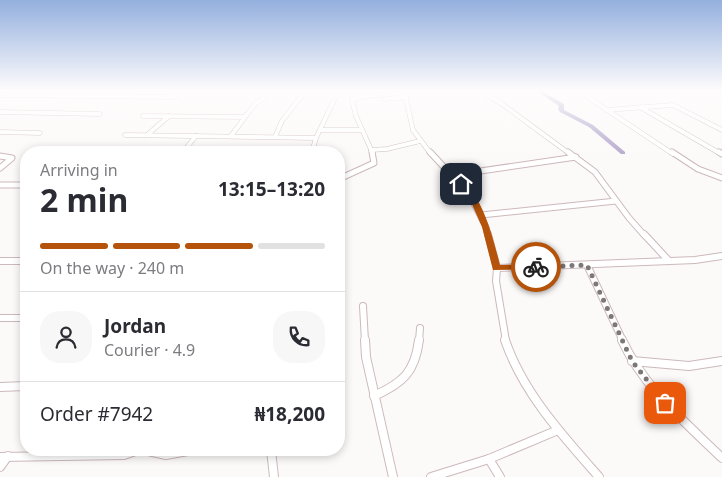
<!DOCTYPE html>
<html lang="en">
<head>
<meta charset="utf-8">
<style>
  :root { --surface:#fff; --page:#f7f7f7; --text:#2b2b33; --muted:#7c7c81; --line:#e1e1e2; --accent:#b45309 }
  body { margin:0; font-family:"Noto Sans",sans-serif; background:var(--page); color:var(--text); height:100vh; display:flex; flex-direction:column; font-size:19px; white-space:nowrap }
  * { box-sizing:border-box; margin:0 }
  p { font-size:16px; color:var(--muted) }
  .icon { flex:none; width:28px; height:28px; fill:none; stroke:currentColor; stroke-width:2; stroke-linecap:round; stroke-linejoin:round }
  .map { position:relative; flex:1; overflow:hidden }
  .details { position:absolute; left:20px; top:146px; width:325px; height:310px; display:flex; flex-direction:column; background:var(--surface); border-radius:20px; box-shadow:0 2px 8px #0003 }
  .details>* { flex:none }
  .pin { position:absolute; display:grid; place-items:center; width:42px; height:42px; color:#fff; margin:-21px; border-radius:10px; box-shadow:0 2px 8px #0006 }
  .courier { position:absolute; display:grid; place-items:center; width:50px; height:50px; margin:-25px; border:4px solid #b45309; border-radius:50%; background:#fff; color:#222; box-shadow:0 1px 6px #0007 }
  .headline em { font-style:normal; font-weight:700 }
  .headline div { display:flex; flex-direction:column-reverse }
  .headline { display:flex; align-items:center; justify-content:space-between; height:85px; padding:0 20px }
  h1 { font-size:32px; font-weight:700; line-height:38px }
  .bar { display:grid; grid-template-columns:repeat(4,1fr); gap:8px 5px; align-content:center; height:60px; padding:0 20px }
  .bar i { height:6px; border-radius:4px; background:var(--line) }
  .bar .selected { background:var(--accent) }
  .bar p { grid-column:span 4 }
  .line { display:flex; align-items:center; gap:12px; padding:0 20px; border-top:1px solid var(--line) }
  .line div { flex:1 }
  .round { display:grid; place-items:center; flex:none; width:52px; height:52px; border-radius:20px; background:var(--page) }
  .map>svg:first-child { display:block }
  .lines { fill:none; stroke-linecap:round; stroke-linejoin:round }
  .river { fill:#b6aacf; fill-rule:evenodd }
  .minor-far3-casing { stroke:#ccb9bc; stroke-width:5 }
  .minor-far2-casing { stroke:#ccb9bc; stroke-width:7 }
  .minor-far1-casing { stroke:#ccb9bc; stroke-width:8 }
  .minor-casing { stroke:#ccb9bc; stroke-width:10 }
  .minor-far3 { stroke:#fff; stroke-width:4 }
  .minor-far2 { stroke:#fff; stroke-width:5 }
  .minor-far1 { stroke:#fff; stroke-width:6 }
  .minor { stroke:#fff; stroke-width:8 }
  .route { fill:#b45309 }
  .done { stroke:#7d7778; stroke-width:5; stroke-dasharray:0 9 }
</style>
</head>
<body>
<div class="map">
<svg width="722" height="477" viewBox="0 0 722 477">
  <rect width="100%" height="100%" fill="#fcf9f9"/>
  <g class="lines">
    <path class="river" d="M535 90H540L564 104V110L593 125 625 152V154H621L589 127 560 112 558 109 559 106Z"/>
    <defs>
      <g id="minor-far3">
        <path d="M404 90 413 130 431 154"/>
        <path d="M479 90 502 104 570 154"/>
        <path d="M577 90 673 154"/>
        <path d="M0 95 173 97 181 90"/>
        <path d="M384 99 406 97"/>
        <path d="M640 107 721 154"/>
        <path d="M606 110 673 105 722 130"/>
        <path d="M0 112 100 114"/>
        <path d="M143 116 245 117 231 136"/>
        <path d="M245 117 256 103 264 98"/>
        <path d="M321 130H362"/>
        <path d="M0 132 40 133"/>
        <path d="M125 135 316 138"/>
        <path d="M147 135 169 116"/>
        <path d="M275 137 282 121 304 93"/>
        <path d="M371 150 387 149 420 141"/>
        <path d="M183 152 196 136"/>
        <path d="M312 152 316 138 334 100"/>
        <path d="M373 154 356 116 352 100 363 96 405 93"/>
      </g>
      <g id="minor-far2">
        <path d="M430 152 469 194 486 227 488 236"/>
        <path d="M568 152 595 172 629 218 645 236"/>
        <path d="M672 152 698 169 722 178"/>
        <path d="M719 152 722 154"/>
        <path d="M0 156 12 158 0 168"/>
        <path d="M453 175 576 157"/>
        <path d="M339 179 374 163 372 152"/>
        <path d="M0 185H26"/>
        <path d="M481 215 616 201"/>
      </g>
      <g id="minor-far1">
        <path d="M488 234 497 268 496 281 506 341"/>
        <path d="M644 234 669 261"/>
        <path d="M0 261H26"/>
        <path d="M587 265 623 341"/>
        <path d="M497 268 695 260 722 256"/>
        <path d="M363 306 365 341"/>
        <path d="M0 318H26"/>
        <path d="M419 341 420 328"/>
      </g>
      <g id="minor">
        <path d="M365 340 366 357 393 477"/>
        <path d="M505 340C523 393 563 436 599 477"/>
        <path d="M622 340C644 388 685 422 722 458"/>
        <path d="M632 361 689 366 722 361"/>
        <path d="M0 387 26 386"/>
        <path d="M374 396C403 383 415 372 419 340"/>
        <path d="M144 450 166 455 193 450"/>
        <path d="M271 450 274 477"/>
        <path d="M0 457 124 455 138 450"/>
        <path d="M489 459 500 477"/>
        <path d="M0 467 8 456"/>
        <path d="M431 477 489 459 558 430"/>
      </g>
    </defs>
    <use href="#minor-far3" class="minor-far3-casing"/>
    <use href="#minor-far2" class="minor-far2-casing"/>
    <use href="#minor-far1" class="minor-far1-casing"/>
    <use href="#minor" class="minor-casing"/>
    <use href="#minor-far3" class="minor-far3"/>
    <use href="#minor-far2" class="minor-far2"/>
    <use href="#minor-far1" class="minor-far1"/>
    <use href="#minor" class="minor"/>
  </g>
  <linearGradient id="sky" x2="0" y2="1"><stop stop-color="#94b0de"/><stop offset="0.58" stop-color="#fefcfc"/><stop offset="1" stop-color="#fefcfc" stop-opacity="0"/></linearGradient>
  <rect width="722" height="156" fill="url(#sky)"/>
  <path class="route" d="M461 182C483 194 494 242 500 265L536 264 541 267 539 269 493 270 482 227 471 202 457 184Z"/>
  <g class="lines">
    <path class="done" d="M536 267 587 265 632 361 665 403"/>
  </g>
</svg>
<div class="pin" style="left:665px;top:403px;background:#ea580c"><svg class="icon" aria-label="bag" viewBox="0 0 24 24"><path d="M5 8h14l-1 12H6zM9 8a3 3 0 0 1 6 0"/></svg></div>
<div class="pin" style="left:461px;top:184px;background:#1f2937"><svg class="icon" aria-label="home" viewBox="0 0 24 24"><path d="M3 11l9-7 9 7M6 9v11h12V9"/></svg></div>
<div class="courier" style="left:536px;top:267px"><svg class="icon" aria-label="bike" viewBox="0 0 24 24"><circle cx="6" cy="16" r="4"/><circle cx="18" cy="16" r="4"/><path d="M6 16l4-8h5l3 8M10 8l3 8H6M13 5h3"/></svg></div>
<section class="details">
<div class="headline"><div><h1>2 min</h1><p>Arriving in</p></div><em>13:15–13:20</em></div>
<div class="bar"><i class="selected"></i><i class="selected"></i><i class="selected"></i><i></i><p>On the way · 240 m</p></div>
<div class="line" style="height:90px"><a class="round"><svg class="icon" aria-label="person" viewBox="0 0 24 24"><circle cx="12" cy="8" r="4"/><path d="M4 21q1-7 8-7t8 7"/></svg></a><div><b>Jordan</b><p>Courier · 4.9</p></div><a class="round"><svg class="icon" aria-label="phone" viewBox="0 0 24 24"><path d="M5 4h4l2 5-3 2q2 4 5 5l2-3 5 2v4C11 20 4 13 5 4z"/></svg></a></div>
<div class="line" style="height:65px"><div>Order #7942</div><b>₦18,200</b></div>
</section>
</div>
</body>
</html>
